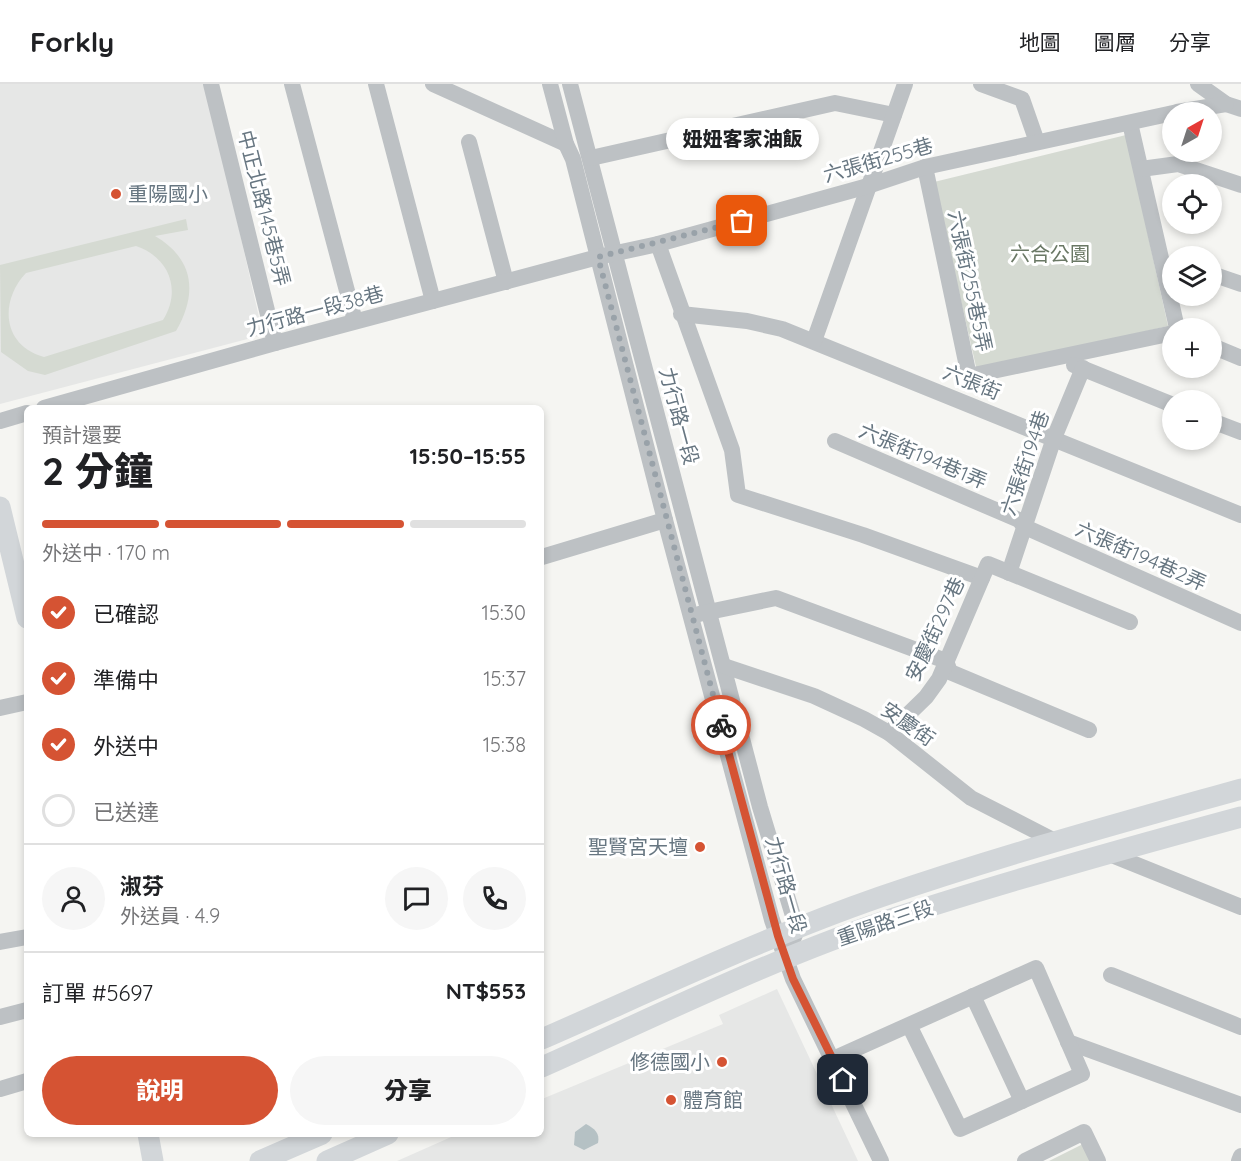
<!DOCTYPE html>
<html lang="zh-TW">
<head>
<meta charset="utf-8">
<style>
  :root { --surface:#fff; --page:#f6f6f6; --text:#202124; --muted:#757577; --line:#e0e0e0; --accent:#d55333 }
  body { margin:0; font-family:Quicksand,"Noto Sans TC",sans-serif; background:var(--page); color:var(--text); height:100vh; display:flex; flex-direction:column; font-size:22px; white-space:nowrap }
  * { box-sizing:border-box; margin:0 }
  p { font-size:20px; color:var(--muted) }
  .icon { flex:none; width:33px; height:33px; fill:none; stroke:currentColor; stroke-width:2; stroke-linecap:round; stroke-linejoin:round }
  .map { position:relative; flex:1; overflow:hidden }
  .details { position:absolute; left:24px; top:321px; width:520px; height:732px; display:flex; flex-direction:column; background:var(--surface); border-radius:9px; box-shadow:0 3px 9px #0003 }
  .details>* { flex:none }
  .needle { width:39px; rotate:39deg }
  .fabs { position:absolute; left:1162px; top:18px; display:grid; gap:12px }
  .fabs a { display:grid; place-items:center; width:60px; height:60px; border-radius:50%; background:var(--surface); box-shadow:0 3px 9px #0003; font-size:30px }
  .pin { position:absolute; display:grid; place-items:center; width:51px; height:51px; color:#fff; margin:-26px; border-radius:12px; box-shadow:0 3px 9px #0006 }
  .courier { position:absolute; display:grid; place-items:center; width:60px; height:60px; margin:-30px; border:4px solid #d55333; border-radius:50%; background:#fff; color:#222; box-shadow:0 2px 8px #0007 }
  .bubble { position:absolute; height:42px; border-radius:21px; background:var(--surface); box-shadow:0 3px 9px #0003; font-size:20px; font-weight:800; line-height:42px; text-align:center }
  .head em { font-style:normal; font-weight:800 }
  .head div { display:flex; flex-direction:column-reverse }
  .head { display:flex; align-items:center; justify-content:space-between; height:102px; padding:0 18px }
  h1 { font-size:39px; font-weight:800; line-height:45px }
  .bar { display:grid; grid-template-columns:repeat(4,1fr); gap:9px 6px; align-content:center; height:72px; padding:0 18px }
  .bar i { height:8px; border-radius:4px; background:var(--line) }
  .bar .active { background:var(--accent) }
  .bar p { grid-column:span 4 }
  .line { display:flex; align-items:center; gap:15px; padding:0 18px; border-top:2px solid var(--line) }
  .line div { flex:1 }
  .round { display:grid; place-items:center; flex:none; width:63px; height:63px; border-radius:32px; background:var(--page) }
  ol { padding:0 18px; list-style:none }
  li { display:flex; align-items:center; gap:18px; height:66px }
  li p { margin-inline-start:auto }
  li .icon { padding:6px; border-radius:50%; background:var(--accent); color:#fff; stroke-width:4 }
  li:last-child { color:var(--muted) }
  li i { width:33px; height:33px; border:3px solid var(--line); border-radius:50% }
  .action { display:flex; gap:12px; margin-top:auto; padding:12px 18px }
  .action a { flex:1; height:69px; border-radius:36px; background:var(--accent); color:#fff; font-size:24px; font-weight:800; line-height:69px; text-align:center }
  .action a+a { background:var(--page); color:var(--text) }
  header { display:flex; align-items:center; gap:36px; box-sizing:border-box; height:84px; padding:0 30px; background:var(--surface); border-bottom:2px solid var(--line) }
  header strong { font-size:28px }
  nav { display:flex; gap:33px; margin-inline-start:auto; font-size:21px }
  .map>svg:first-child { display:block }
  .built { fill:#e6e7e6 }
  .green { fill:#d5dad2; fill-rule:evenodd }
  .water { fill:#b5c1c4 }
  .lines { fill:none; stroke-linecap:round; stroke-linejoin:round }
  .minor { stroke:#bdc1c4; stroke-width:16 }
  .major { stroke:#d2d6d9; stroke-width:21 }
  .done { stroke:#99a2a9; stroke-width:6; stroke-dasharray:0 10.8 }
  .route { stroke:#d55333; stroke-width:8 }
  .poi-dot { fill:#d55333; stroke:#fff; stroke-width:2 }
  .labels { text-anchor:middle; stroke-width:6; stroke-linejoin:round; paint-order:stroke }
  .street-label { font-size:20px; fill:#677681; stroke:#fff }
  .poi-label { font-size:20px; fill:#677681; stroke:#fff; text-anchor:start }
  .park-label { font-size:20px; fill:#6a7865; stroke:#fff }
</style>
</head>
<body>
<header>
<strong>Forkly</strong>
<nav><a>地圖</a><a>圖層</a><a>分享</a></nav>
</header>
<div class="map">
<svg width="1241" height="1077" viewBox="0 0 1241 1077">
  <rect width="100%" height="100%" fill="#f5f5f2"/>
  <g class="built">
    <path d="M0 0H206L263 251 0 320Z"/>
    <path d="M777 905 858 1077H397L458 1050H542V1015L723 940 719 931Z"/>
  </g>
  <g class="green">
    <path d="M1126 51 1168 242 977 287 934 98Z"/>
    <path d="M186 135 188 146 155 152C194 175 198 209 176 247L45 291 28 287 1 268 0 181ZM136 162C169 173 182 206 163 236L44 273C1 261 0 216 26 189Z"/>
    <path d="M1083 1060 1091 1077H1049Z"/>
  </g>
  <path class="water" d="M586 1040C595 1045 600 1049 598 1059L584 1066 574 1061 575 1048Z"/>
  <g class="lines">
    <g class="minor">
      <path d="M211 0 275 259"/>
      <path d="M292 0 355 237"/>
      <path d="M376 0 433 217"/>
      <path d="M433 0 566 60"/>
      <path d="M550 0 566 60 573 75 665 436 772 836 793 895 881 1077"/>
      <path d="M570 0 760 723 797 845 786 875"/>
      <path d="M981 0 1022 15 1037 58"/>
      <path d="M1198 0 1226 20 1241 25"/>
      <path d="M1177 28 1226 20"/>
      <path d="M1130 39 1177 244"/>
      <path d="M469 58 506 198"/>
      <path d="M591 74 835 19 894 31"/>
      <path d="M925 83 969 292 1173 249"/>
      <path d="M1141 85 1178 80 1241 101"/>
      <path d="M658 160 732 366 738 411 863 451 982 494"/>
      <path d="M1212 190 1241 200"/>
      <path d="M681 230 747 237 782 245 1241 431"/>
      <path d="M814 257 905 0"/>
      <path d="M1212 262 1241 274"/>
      <path d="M1074 281 1173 321"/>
      <path d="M44 324 275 259 598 173 658 160 868 102 925 83 1173 29"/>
      <path d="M0 337 27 329"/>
      <path d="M1212 337 1241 348"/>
      <path d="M835 357 1019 436 1025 443 1241 539"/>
      <path d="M542 473 665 436"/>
      <path d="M1009 489 1054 354 1083 284"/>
      <path d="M699 530 776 514 946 577 950 588 1089 646"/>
      <path d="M724 582 814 612 864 635 889 649 971 714 1055 757"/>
      <path d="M0 624 27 618"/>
      <path d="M889 649 926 613 939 595 988 480 1130 538"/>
      <path d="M1107 769 1241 823"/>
      <path d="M0 858 27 853"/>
      <path d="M1111 891 1241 943"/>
      <path d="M973 912 1022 1017"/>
      <path d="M0 933 27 926"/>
      <path d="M1068 958 1241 1021"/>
      <path d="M833 975 1036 884 1082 990 960 1045 909 941"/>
      <path d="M0 1005 27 997"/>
      <path d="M1025 1077 1084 1048 1098 1077"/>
      <path d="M1239 1077 1241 1072"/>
    </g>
    <g class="major">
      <path d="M0 423 27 534"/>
      <path d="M542 955C654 906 765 853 880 813 999 772 1120 739 1241 705"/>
      <path d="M542 983C659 931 775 873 897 833 1010 796 1126 764 1241 733"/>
      <path d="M148 1050 153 1077"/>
      <path d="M260 1077 322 1050"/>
      <path d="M327 1077 388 1050"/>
    </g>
  </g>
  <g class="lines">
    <path class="done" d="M721 641 598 173 742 137"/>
    <path class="route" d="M721 641 778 852 793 895 843 996"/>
  </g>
  <g class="poi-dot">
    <circle cx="116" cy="110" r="6"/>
    <circle cx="700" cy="763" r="6"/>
    <circle cx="722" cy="978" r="6"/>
    <circle cx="671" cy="1016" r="6"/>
  </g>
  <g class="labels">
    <g class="street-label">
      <text transform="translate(878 76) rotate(-16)" y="7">六張街255巷</text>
      <text transform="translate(264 124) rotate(76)" y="7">中正北路145巷5弄</text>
      <text transform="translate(970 197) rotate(78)" y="7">六張街255巷5弄</text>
      <text transform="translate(315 227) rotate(-15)" y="7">力行路一段38巷</text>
      <text transform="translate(972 298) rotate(22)" y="7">六張街</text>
      <text transform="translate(679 332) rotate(75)" y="7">力行路一段</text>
      <text transform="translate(923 372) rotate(23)" y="7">六張街194巷1弄</text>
      <text transform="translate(1025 379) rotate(-71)" y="7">六張街194巷</text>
      <text transform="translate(1141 472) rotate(24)" y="7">六張街194巷2弄</text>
      <text transform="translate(935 545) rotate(-65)" y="7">安慶街297巷</text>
      <text transform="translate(908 640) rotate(35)" y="7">安慶街</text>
      <text transform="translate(786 801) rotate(74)" y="7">力行路一段</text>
      <text transform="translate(885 839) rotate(-19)" y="7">重陽路三段</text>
    </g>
    <g class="poi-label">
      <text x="128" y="117">重陽國小</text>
      <text x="688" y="770" text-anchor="end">聖賢宮天壇</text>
      <text x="710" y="985" text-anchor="end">修德國小</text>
      <text x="683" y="1023">體育館</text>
    </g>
    <g class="park-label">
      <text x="1050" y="177">六合公園</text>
    </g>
  </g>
</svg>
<div class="fabs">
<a><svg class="needle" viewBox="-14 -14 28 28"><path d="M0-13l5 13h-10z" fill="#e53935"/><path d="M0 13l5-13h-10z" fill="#757577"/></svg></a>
<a><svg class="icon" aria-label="locate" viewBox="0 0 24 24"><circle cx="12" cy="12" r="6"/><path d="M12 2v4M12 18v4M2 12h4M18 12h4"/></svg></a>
<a><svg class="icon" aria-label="layers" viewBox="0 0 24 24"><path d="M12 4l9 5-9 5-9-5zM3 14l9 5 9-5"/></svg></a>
<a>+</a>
<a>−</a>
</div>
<div class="pin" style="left:742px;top:137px;background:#ea580c"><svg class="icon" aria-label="bag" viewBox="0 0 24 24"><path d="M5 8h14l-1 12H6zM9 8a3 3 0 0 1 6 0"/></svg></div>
<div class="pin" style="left:843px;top:996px;background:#1f2937"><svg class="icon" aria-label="home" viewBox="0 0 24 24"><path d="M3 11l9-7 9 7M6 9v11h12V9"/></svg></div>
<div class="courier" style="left:721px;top:641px"><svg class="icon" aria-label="bike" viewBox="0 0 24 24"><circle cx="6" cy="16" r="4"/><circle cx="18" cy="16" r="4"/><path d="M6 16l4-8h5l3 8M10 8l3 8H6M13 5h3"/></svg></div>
<div class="bubble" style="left:666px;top:34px;width:153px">妞妞客家油飯</div>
<section class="details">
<div class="head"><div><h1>2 分鐘</h1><p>預計還要</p></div><em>15:50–15:55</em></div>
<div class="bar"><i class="active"></i><i class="active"></i><i class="active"></i><i></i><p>外送中 · 170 m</p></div>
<ol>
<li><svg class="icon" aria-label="check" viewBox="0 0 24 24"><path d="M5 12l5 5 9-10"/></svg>已確認<p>15:30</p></li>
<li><svg class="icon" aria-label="check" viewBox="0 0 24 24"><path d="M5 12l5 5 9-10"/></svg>準備中<p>15:37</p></li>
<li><svg class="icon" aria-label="check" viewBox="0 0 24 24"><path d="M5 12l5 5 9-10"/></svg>外送中<p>15:38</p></li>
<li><i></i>已送達</li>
</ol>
<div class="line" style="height:108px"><a class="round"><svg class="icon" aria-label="person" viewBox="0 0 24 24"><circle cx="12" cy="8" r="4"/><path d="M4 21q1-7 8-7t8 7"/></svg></a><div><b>淑芬</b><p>外送員 · 4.9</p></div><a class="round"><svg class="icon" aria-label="chat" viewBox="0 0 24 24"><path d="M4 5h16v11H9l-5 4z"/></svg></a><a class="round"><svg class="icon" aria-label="phone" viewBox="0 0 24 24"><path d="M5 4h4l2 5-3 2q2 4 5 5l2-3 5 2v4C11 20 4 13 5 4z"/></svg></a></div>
<div class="line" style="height:78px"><div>訂單 #5697</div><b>NT$553</b></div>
<div class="action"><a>說明</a><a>分享</a></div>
</section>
</div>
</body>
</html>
